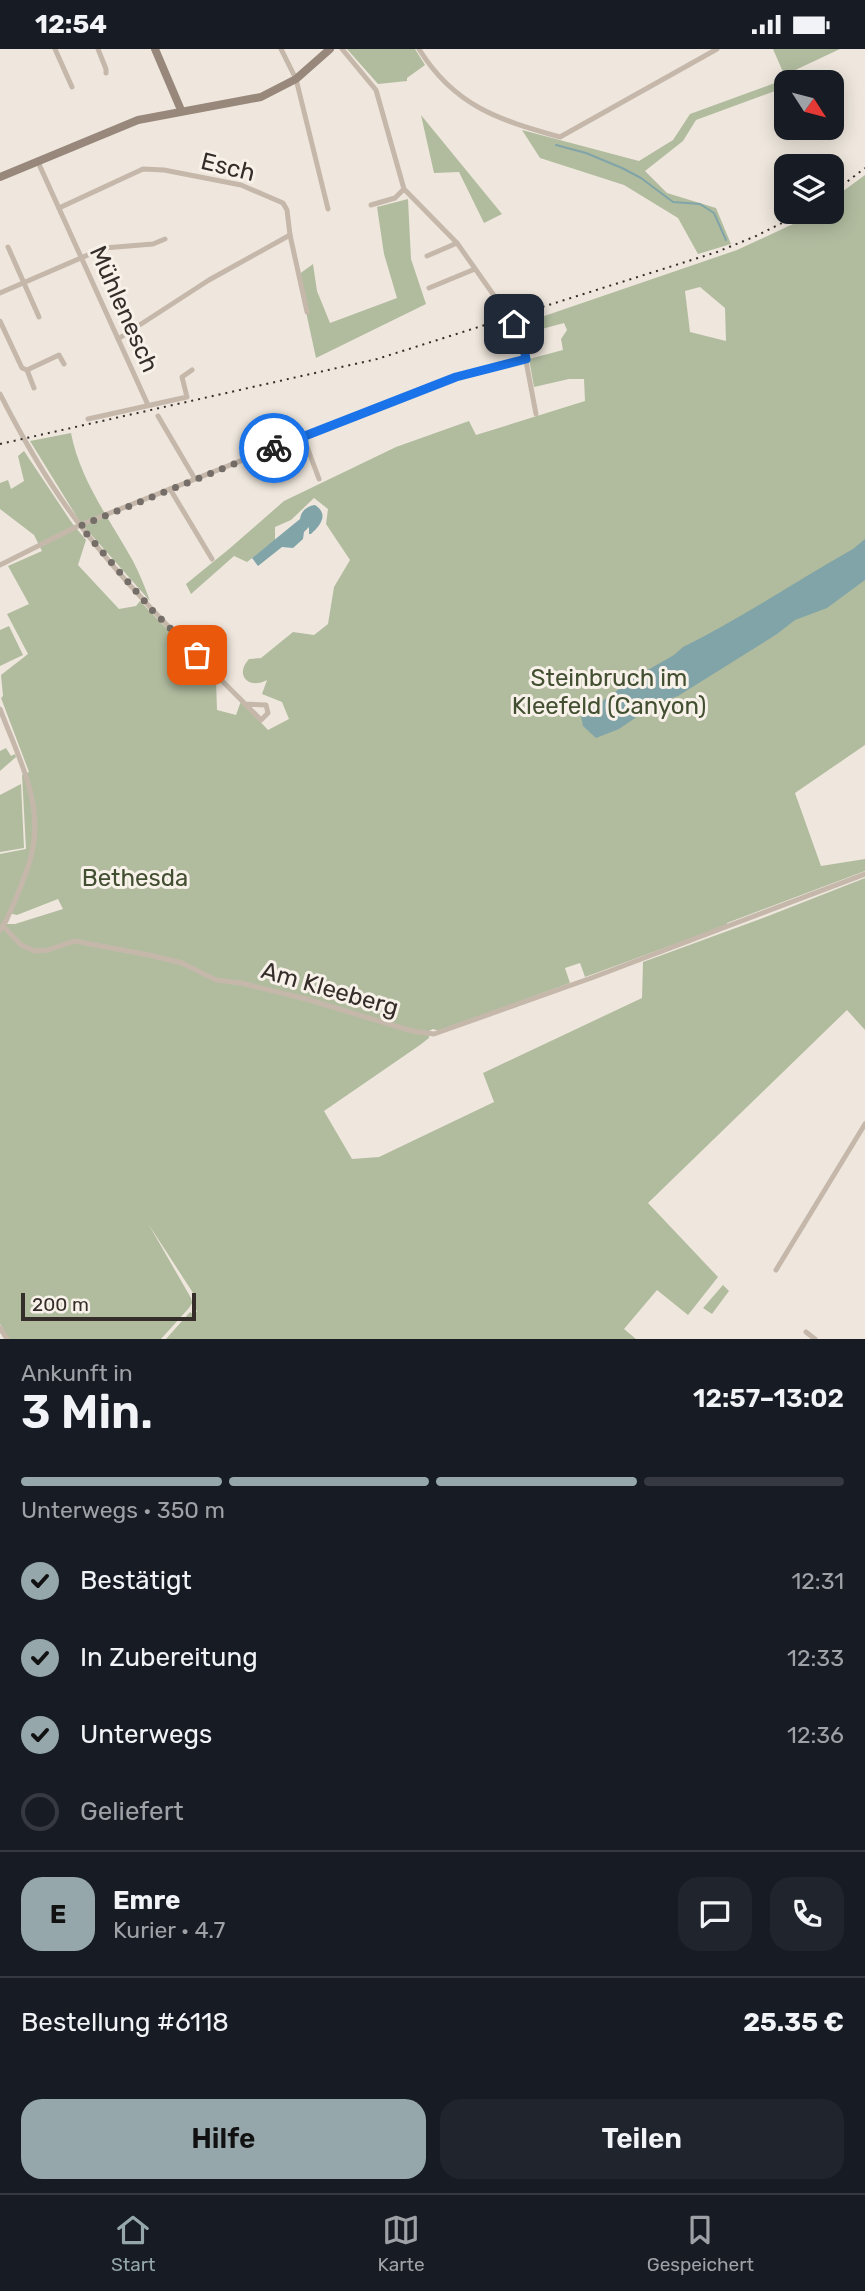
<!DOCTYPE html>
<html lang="de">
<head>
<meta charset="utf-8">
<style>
  :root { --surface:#171b24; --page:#20242c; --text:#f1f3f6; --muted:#9ea1a6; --line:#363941; --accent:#95a7ab }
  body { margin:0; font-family:Rubik,sans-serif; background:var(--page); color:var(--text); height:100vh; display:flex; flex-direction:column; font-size:26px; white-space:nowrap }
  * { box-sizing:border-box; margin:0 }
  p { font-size:23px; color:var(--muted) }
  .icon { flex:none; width:38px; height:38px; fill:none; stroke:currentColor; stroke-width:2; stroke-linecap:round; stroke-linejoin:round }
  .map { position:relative; height:1290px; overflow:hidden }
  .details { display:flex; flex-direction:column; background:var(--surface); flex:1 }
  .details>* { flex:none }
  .needle { width:46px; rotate:126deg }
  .buttons { position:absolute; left:774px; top:21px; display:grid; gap:14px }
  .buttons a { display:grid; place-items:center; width:70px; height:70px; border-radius:14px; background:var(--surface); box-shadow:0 4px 18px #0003; font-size:35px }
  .scale { position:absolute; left:21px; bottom:18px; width:175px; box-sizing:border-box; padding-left:7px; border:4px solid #342d29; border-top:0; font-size:19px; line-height:24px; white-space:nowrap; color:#342d29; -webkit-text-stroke:5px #f7f1e9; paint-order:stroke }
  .pin { position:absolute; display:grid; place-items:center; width:60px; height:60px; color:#fff; margin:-30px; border-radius:14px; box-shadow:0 4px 10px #0006 }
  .courier { position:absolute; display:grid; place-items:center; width:70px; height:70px; margin:-35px; border:5px solid #1a73e8; border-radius:50%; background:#fff; color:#222; box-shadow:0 2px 9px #0007 }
  .summary em { font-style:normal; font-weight:600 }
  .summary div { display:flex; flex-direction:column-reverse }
  .summary { display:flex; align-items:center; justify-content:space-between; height:119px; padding:0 21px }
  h1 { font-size:46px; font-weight:600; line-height:52px }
  .bar { display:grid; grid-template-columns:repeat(4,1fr); gap:10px 7px; align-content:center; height:84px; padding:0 21px }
  .bar i { height:9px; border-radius:5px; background:var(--line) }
  .bar .current { background:var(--accent) }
  .bar p { grid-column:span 4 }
  .line { display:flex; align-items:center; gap:18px; padding:0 21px; border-top:2px solid var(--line) }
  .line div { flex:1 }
  .round { display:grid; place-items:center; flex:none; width:74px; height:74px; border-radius:21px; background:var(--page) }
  ol { padding:0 21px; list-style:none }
  li { display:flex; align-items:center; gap:21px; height:77px }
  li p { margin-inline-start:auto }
  li .icon { padding:7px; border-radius:50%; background:var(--accent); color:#111; stroke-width:4 }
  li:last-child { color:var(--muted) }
  li i { width:38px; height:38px; border:4px solid var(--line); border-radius:50% }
  .primary-button { display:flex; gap:14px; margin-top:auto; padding:14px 21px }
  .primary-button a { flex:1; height:80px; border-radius:21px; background:var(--accent); color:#111; font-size:28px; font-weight:600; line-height:80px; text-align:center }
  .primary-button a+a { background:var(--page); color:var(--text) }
  .status { display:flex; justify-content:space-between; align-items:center; height:49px; padding:0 35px; background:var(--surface); direction:ltr }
  .status svg { height:19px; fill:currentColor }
  .tab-bar { display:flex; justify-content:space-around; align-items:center; height:98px; border-top:2px solid var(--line); background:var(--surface); font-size:19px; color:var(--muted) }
  .tab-bar a { display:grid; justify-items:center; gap:4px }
  .tab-bar .current { color:var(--accent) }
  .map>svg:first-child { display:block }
  .green { fill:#b1bc9f; fill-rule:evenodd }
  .water { fill:#80a4a8 }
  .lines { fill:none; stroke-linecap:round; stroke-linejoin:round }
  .stream { stroke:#80a4a8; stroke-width:2 }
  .street { stroke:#c5b8ab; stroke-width:5 }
  .secondary { stroke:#98887c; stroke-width:8 }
  .rail { stroke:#342d29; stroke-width:2; stroke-dasharray:2 5; stroke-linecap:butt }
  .done { stroke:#756e68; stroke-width:7; stroke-dasharray:0 12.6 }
  .route { stroke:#1a73e8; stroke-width:9 }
  .labels { text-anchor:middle; stroke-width:6; stroke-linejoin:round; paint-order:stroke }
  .street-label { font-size:24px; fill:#342d29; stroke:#f7f1e9 }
  .park-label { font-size:24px; fill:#424f30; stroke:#f7f1e9 }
</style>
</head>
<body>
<div class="status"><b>12:54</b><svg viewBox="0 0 49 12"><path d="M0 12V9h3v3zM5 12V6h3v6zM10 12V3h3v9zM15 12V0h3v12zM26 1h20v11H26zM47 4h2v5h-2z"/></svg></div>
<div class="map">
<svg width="865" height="1290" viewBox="0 0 865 1290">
  <rect width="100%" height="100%" fill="#efe7dd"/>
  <g class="green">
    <path d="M347 0H415L425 16 407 29V32L378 35Z"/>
    <path d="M773 0H840L791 23 794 33H786V38L696 71 683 92 645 122 667 144 716 159 731 195 698 205 678 169 624 136 540 109 522 81 639 112 673 91 690 65 786 30Z"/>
    <path d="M421 66 502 165 484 174 459 123 434 124Z"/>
    <path d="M865 126V696L795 744 821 817 865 810V822L727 874V876L585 928 580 914 565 919 570 934 439 982 433 980 429 982V989L420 996 324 1062 352 1110 379 1108 494 1053 483 1024 642 949 643 913 763 869 865 829V981L847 961 648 1154 718 1228 688 1266 657 1241 624 1280 636 1290H166L190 1263 194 1266 197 1262 195 1259V1247L149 1176 191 1249 192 1254 189 1259 161 1290H9L0 1275V805L26 800 22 726 29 723 1 649 3 647 1 626 28 605 7 565 29 555 8 517 42 502 34 486 0 460V434L8 431 11 440 24 432 18 407 24 402 72 474 86 491 78 516 119 560 136 557 140 552 205 619 216 630 217 661 236 666 241 652 268 681 289 670 282 653 262 645 267 631C249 641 234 626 249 610L261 609 293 583 314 586 328 575 334 538 350 511 326 475 328 460 314 449 291 471 275 478V491L247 513 234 507 191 545 186 535 229 500 284 452 396 398 469 372 476 386 585 352 584 330H569L534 338 529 310 563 301 561 290 567 281 564 274 523 285 518 276 737 201 793 175 812 163H831V151ZM700 238 725 259 726 292 690 283 685 242ZM58 850 63 860 15 875H3L8 864 17 866Z"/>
    <path d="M408 150 411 210 426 255 316 309 298 226 313 215 317 242 330 274 397 249 384 205 377 158Z"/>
    <path d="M71 384C80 431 110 471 133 512 140 525 145 539 150 552L80 473 30 392Z"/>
    <path d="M9 577 23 606 0 617V581Z"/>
    <path d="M6 699 11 707 15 705 16 708 0 722V702Z"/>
    <path d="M21 735 24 799 0 803V746Z"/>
    <path d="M723 1236 729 1242 712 1265 703 1259Z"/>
  </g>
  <g class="water">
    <path d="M315 456C329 465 321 476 311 485H309V478L304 483 303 490 293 499 282 498 258 517 252 509 300 470C301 462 307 457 315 456Z"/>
    <path d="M865 490V531L827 559 795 571 777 585 678 647 657 654 619 680 596 689 583 677 579 658 585 661 591 660 639 626 674 606 683 598C742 569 796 532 853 500Z"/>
  </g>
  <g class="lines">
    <path class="stream" d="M556 96 586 104 622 119 641 129 673 153 700 155 714 164 726 191"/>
    <g class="street">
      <path d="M55 0 72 38"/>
      <path d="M98 0 106 20V24"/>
      <path d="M281 0 296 30 328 160"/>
      <path d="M342 0 376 41 404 140 457 194 507 265"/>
      <path d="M419 0C454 57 499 71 560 88L717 0"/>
      <path d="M38 113 148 356"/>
      <path d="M371 156 395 149 404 140"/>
      <path d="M59 159 143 120 164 121 241 136 283 154 287 161 290 186 307 263"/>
      <path d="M8 198 39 268"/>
      <path d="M427 207 457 194"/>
      <path d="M429 239 475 220"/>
      <path d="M0 244 104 199 153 195 165 190"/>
      <path d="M0 272 22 319 27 321 34 339"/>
      <path d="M514 275 522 291 536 365"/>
      <path d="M118 290 209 231 290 186"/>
      <path d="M27 321 59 306 64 315"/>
      <path d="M0 345C23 390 49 436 80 476 134 547 199 608 261 671L268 664 266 656 246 655"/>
      <path d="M158 367 195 430"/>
      <path d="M88 370 187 348 182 328 192 321"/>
      <path d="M303 387 319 430"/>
      <path d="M170 440 212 510"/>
      <path d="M0 516 80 476 303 387 456 328 525 310"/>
      <path d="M0 660C19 710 46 757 30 811 24 832 15 852 6 872L0 881"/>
      <path d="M3 877 21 896 35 902 48 901 74 892 149 906 182 914 216 931 241 934 306 950 412 982 434 985 594 928 865 825"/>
      <path d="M776 1221 865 1075"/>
      <path d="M0 1279 7 1290"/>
      <path d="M806 1283 815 1290"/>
    </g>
    <g class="secondary">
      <path d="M155 0 181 61"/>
      <path d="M0 128 138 71 261 48 296 30 330 0"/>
    </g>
    <g class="rail">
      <path d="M831 145 865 119"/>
      <path d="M0 395 377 310 717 203 756 187 804 163"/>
    </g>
  </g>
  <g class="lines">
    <path class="done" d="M197 606 153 562 80 477 274 399"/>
    <path class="route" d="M274 399 456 328 526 310 522 290 514 275"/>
  </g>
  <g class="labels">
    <g class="street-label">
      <text transform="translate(228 118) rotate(14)" y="8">Esch</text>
      <text transform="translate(124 260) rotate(66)" y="8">Mühlenesch</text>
      <text transform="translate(330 940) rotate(16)" y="8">Am Kleeberg</text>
    </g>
    <g class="park-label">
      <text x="609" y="637">Steinbruch im<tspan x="609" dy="28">Kleefeld (Canyon)</tspan></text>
      <text x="135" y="837">Bethesda</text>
    </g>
  </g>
</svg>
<div class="buttons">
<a><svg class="needle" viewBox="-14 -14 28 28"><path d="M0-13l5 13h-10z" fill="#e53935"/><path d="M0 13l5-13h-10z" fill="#9ea1a6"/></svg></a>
<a><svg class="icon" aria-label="layers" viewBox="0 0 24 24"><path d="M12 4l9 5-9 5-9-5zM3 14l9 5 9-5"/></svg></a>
</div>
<div class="scale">200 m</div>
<div class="pin" style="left:197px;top:606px;background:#ea580c"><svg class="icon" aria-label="bag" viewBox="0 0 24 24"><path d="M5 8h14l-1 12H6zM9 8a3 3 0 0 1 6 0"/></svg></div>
<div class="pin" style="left:514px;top:275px;background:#1f2937"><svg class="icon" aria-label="home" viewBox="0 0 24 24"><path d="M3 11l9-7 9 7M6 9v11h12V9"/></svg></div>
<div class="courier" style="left:274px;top:399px"><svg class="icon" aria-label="bike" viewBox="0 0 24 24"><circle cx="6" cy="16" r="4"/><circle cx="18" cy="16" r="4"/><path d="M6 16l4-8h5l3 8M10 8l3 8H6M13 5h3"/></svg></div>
</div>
<section class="details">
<div class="summary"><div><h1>3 Min.</h1><p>Ankunft in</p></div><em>12:57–13:02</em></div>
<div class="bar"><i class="current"></i><i class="current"></i><i class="current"></i><i></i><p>Unterwegs · 350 m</p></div>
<ol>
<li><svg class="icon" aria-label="check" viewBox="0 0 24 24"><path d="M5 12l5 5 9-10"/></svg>Bestätigt<p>12:31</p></li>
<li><svg class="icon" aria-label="check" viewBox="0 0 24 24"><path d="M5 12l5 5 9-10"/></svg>In Zubereitung<p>12:33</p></li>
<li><svg class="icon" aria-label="check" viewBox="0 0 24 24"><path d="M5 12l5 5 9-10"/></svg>Unterwegs<p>12:36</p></li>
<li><i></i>Geliefert</li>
</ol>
<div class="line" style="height:126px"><b class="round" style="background:var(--accent);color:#111">E</b><div><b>Emre</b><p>Kurier · 4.7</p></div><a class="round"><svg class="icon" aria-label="chat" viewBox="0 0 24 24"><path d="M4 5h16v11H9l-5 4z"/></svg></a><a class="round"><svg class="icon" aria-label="phone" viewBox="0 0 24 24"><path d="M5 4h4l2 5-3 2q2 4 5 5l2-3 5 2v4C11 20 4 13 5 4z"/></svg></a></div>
<div class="line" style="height:91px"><div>Bestellung #6118</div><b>25.35 €</b></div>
<div class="primary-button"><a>Hilfe</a><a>Teilen</a></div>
</section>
<nav class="tab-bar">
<a class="current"><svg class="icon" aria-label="home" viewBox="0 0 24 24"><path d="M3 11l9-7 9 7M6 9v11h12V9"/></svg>Start</a>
<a><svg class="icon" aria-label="map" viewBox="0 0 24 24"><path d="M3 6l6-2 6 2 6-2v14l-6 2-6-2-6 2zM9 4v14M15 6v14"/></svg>Karte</a>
<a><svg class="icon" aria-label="saved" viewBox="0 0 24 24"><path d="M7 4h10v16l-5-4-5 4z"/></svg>Gespeichert</a>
</nav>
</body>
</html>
